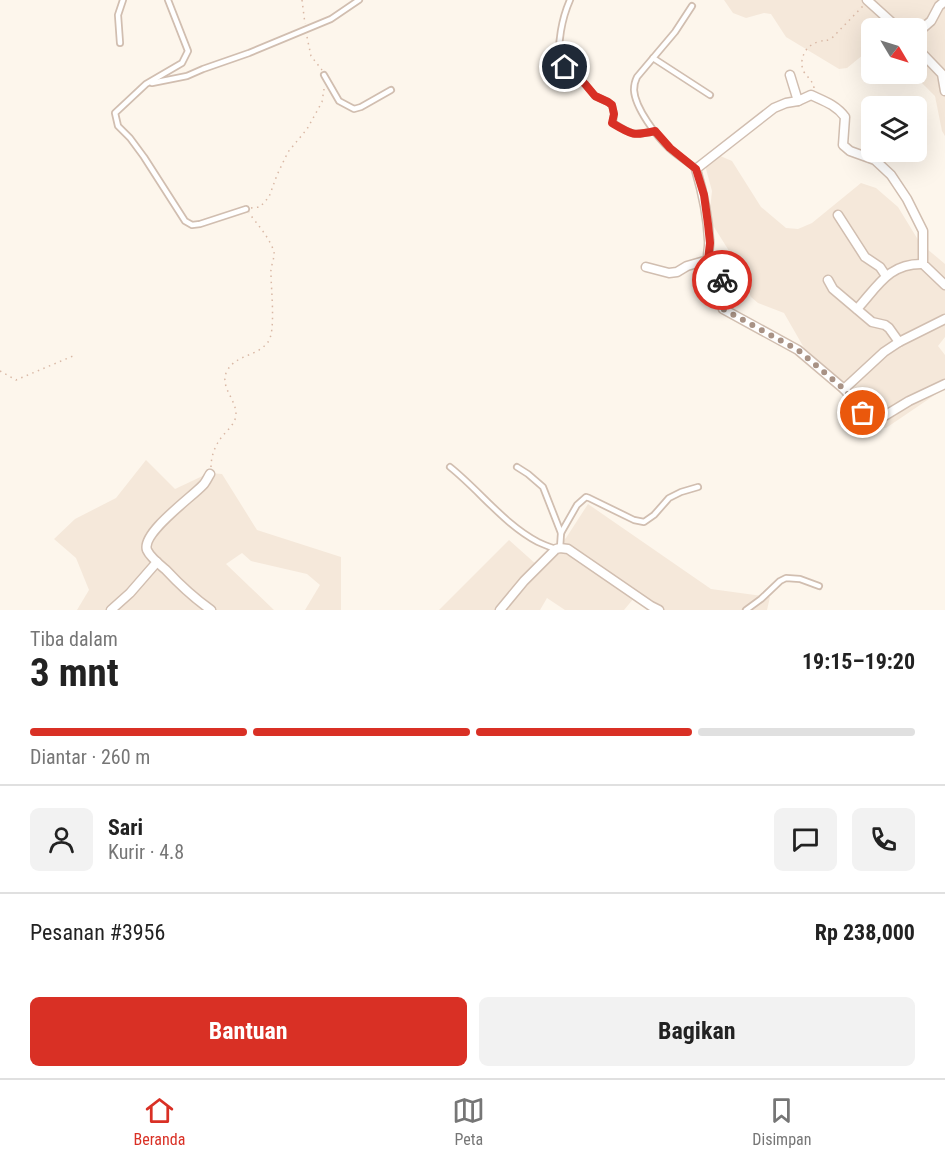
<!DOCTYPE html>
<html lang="id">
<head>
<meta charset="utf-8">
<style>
  :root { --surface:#fff; --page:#f2f2f2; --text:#222; --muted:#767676; --line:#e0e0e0; --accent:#d93025 }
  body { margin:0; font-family:"Roboto Condensed",sans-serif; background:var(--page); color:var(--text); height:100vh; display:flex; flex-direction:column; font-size:22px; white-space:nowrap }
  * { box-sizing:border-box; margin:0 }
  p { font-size:20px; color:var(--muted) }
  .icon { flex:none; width:33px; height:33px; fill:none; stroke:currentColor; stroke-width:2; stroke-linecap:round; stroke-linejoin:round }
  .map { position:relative; height:610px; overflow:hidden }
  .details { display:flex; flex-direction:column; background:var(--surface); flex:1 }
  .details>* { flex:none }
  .needle { width:39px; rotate:128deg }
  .controls { position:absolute; left:861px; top:18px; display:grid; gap:12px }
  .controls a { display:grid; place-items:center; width:66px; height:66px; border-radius:9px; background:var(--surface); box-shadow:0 6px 24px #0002; font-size:30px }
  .pin { position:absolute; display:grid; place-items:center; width:51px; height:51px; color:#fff; margin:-26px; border:3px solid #fff; border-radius:50%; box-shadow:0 2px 6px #0007 }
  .courier { position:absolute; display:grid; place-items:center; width:60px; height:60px; margin:-30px; border:4px solid #d93025; border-radius:50%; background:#fff; color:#222; box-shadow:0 2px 8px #0007 }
  .headline em { font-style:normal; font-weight:700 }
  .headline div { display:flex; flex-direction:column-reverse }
  .headline { display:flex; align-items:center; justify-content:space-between; height:102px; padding:0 30px }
  h1 { font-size:39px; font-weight:700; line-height:45px }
  .bar { display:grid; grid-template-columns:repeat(4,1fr); gap:9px 6px; align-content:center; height:72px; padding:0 30px }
  .bar i { height:8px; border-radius:4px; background:var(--line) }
  .bar .selected { background:var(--accent) }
  .bar p { grid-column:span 4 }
  .line { display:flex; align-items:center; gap:15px; padding:0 30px; border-top:2px solid var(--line) }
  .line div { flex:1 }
  .round { display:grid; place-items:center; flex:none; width:63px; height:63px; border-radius:9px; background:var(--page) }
  .action { display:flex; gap:12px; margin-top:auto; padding:12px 30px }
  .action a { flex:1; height:69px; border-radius:9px; background:var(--accent); color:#fff; font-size:24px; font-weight:700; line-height:69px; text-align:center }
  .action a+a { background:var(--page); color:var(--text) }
  .menu { display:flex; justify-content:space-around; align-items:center; height:84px; border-top:2px solid var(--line); background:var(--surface); font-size:16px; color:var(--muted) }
  .menu a { display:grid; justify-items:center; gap:3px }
  .menu .selected { color:var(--accent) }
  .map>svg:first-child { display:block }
  .residential { fill:#f5e8da }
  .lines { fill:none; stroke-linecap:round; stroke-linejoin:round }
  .lane-casing { stroke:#d1beb0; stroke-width:8 }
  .street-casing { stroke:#d1beb0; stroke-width:11 }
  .path { stroke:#d9b8a5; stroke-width:1.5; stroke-dasharray:1.5 4.5; stroke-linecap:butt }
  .lane { stroke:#fff; stroke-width:4.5 }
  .street { stroke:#fff; stroke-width:8 }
  .done { stroke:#a89285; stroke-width:6; stroke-dasharray:0 10.8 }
  .route { stroke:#d93025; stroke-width:8 }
</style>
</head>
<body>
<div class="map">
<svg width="945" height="610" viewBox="0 0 945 610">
  <rect width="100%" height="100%" fill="#fdf6ec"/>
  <g class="residential">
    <path d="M724 0H945V136L942 131 935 96 920 81 903 74H916V28H872L871 50H869L847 68 839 69 786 37 771 14 764 13 746 18 733 13Z"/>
    <path d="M718 155 732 161 761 207 786 228 798 229 812 223 861 183 876 188 898 207 920 243 945 264V337L938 346 945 355V388L886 428H880L863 398 832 380 811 360 784 313 758 303 751 297 731 254 709 219 712 191 706 169 708 159Z"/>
    <path d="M146 460 175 489 209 473 222 474 257 530 341 557V610H305L320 585 307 574 251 561 242 553 226 564 274 610H77L89 590 76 558 54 539 75 519 116 498Z"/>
    <path d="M588 504 711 589 770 597 767 610H656L634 598 624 610H565L547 598 540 610H439L509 540 537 565 566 538Z"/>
  </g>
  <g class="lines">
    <defs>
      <g id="lane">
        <path d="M168 0 188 51 182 63 146 84 115 113 118 126 130 138 144 157 185 221 192 225 200 224 246 209"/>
        <path d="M570 0C562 18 557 44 560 63L585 84 595 96 608 102 612 105 614 114 613 123C632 135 633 136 655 131"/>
        <path d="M692 6 675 32 637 77C635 81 634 85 634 90 635 108 657 137 670 149 678 156 688 162 696 169"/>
        <path d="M120 43 118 15 123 0"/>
        <path d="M653 58 710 95"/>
        <path d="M324 75 339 101 354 109 361 107 391 90"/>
        <path d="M152 83 187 76 203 69 249 53 331 19 359 0"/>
        <path d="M450 467C480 491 504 524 538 542 544 545 550 547 556 549"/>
        <path d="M517 467 528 474 543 487 561 533"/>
        <path d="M560 548 561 533 577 505 586 497 589 498 634 520 644 522 654 515 669 498 681 492 698 487"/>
        <path d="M746 610 761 599 780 581 786 578 800 579 819 586"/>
      </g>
      <g id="street">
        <path d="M867 0 898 28"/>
        <path d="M916 34 931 21 939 6 945 1"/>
        <path d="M916 47 942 74 945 91"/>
        <path d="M790 75 798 101 811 95C824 101 836 105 845 117L843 145 850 151 875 160 891 175 907 199 923 231V264L945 285"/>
        <path d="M798 101 786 103 774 108 696 169C703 193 708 216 709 240 710 248 706 257 709 264 713 273 721 280 727 287 727 295 720 302 723 309L798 350 844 389 867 416 874 419 881 418 909 401 945 384"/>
        <path d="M838 215 865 257 880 267 886 276"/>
        <path d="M646 267 669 273 677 272 687 266 708 260"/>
        <path d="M828 280 833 289 872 322 885 325 889 328 899 342"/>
        <path d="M857 309C878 286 889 263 923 264"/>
        <path d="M844 389 884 352 899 342 945 319"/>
        <path d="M210 474C208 477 206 482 203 485 192 497 141 533 147 550 150 557 160 565 166 570 180 585 194 598 211 610"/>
        <path d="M111 610 130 593 157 562"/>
        <path d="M500 610 524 581 556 549 560 548 568 549 651 606 659 610"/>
      </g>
    </defs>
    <use href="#lane" class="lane-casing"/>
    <use href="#street" class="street-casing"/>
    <g class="path">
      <path d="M302 0 305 24"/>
      <path d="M307 37 311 56 322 70"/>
      <path d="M814 88C813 81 808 78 804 72 798 61 805 45 818 42 823 40 826 41 831 39L863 6"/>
      <path d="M251 208 260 207 269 197 277 175 288 152 307 129 322 102 324 89"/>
      <path d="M0 371 16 380 73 356"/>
      <path d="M211 467C211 458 214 448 219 441 224 432 236 425 236 414 236 399 219 386 227 371 236 354 257 357 268 342 276 332 271 289 271 274 270 267 275 258 274 252 270 238 257 224 249 213"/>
    </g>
    <use href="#lane" class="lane"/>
    <use href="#street" class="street"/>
  </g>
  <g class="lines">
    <path class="done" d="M722 280 727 287C727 295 720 301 723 309L798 350 844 389 863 413"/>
    <path class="route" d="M565 67 585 84 595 96 608 102 612 105 614 114 612 123C632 135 633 136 655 131L670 148 696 169 704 195 708 224 710 243 708 260 711 268 722 280"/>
  </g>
</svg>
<div class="controls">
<a><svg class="needle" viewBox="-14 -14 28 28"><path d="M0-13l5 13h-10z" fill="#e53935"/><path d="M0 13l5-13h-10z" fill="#767676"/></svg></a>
<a><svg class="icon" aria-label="layers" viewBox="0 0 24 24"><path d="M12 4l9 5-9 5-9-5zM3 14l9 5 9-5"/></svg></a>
</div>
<div class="pin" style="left:863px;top:413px;background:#ea580c"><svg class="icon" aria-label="bag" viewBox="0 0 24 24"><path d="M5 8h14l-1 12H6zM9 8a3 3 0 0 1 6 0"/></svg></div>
<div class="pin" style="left:565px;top:67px;background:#1f2937"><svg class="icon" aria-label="home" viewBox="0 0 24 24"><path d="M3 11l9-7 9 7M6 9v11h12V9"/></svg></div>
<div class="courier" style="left:722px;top:280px"><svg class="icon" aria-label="bike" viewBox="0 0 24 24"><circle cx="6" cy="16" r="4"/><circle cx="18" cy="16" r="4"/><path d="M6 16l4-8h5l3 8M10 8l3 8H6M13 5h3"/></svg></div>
</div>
<section class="details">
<div class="headline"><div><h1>3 mnt</h1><p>Tiba dalam</p></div><em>19:15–19:20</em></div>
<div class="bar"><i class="selected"></i><i class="selected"></i><i class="selected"></i><i></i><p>Diantar · 260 m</p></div>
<div class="line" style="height:108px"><a class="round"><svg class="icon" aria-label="person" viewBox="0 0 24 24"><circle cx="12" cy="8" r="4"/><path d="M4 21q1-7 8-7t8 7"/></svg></a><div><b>Sari</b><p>Kurir · 4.8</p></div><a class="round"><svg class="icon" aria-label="chat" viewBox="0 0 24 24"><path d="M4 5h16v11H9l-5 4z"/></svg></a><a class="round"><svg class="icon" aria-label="phone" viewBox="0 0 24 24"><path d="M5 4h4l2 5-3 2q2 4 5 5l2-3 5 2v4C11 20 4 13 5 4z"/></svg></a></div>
<div class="line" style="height:78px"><div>Pesanan #3956</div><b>Rp 238,000</b></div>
<div class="action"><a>Bantuan</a><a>Bagikan</a></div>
</section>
<nav class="menu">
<a class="selected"><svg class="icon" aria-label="home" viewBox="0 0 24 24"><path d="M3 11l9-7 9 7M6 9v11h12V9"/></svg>Beranda</a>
<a><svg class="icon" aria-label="map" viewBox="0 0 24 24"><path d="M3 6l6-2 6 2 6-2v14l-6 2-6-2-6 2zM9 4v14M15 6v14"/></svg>Peta</a>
<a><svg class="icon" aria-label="saved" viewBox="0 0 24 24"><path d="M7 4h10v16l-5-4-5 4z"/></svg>Disimpan</a>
</nav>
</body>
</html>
